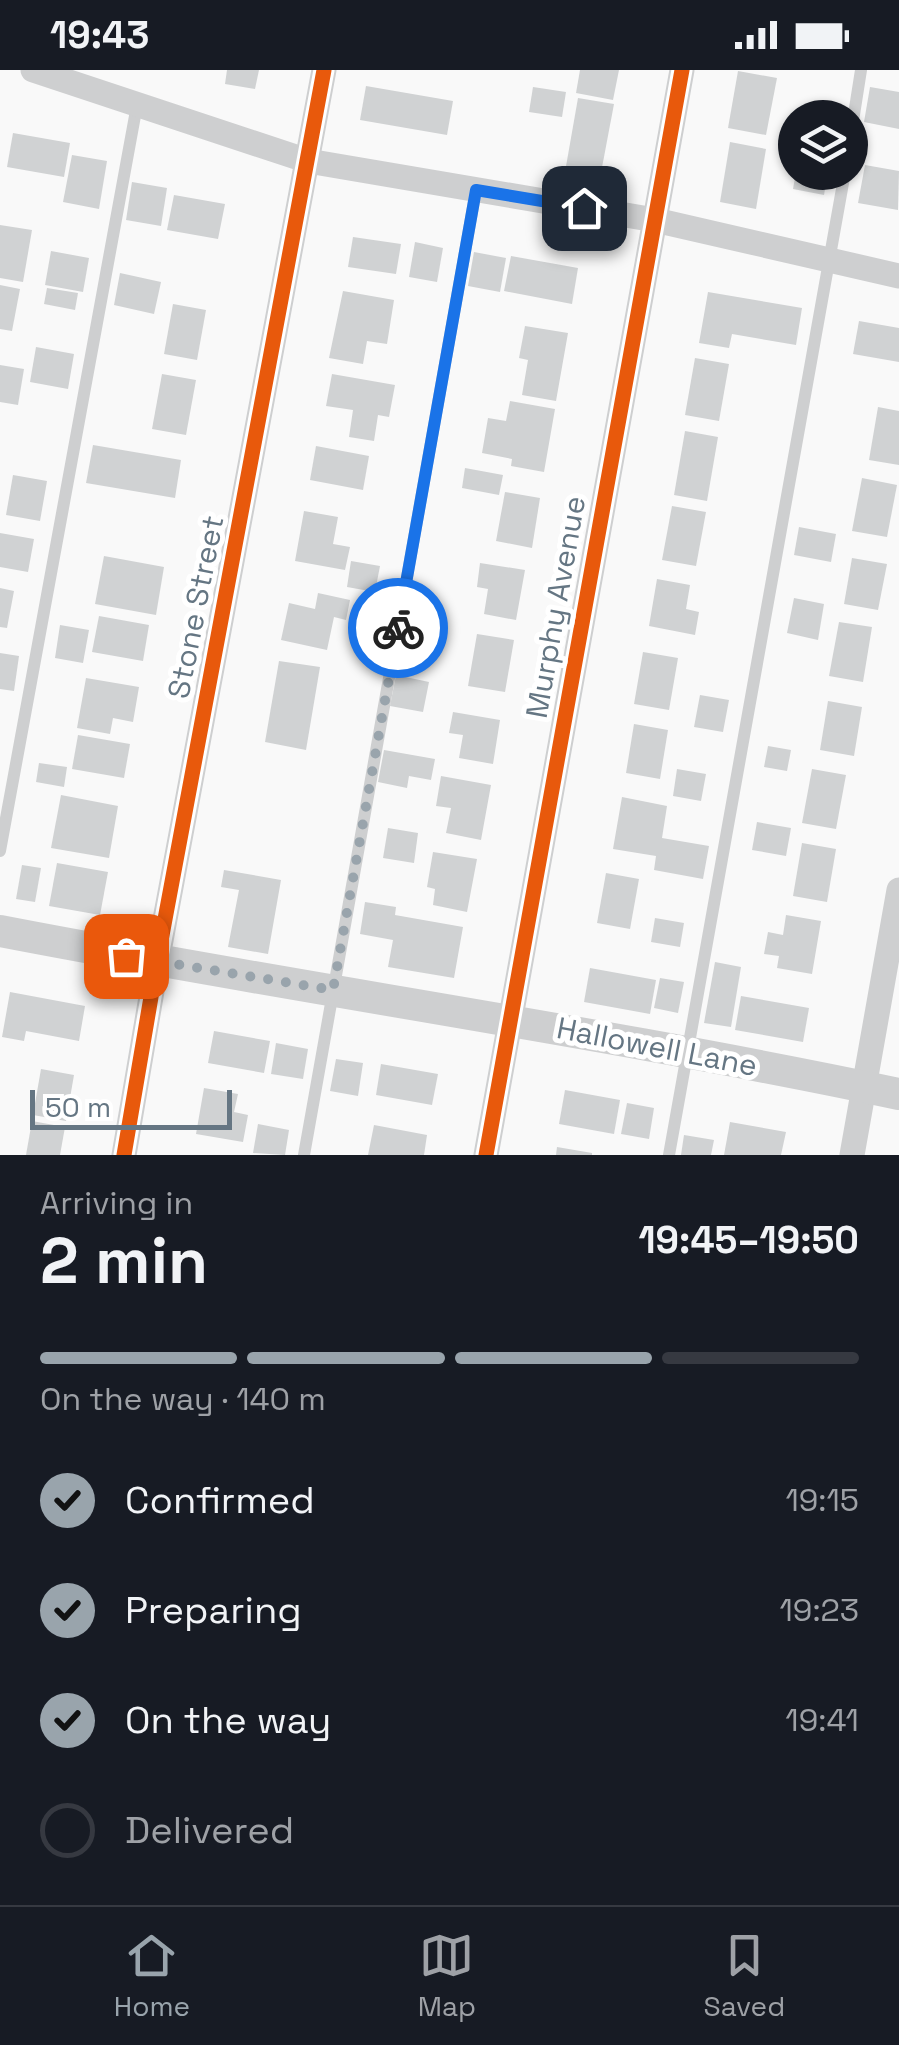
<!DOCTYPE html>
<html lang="en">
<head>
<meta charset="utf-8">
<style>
  :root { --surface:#171b24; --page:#242831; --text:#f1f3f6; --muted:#9ea1a6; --line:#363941; --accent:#99a4ac }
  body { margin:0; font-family:"Space Grotesk",sans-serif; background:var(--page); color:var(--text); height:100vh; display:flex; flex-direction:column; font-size:38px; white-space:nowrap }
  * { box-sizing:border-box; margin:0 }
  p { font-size:32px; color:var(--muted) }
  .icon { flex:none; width:55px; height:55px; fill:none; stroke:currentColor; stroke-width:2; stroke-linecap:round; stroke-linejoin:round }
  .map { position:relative; height:1085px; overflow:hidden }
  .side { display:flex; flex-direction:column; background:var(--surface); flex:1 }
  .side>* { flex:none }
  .tools { position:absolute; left:778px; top:30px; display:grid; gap:20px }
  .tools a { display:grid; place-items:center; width:90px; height:90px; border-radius:50%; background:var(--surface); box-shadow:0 2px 8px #0004; font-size:50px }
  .scale { position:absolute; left:30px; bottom:25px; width:202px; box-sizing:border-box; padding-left:10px; border:5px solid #657683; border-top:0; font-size:28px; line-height:35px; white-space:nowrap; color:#657683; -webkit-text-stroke:8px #fff; paint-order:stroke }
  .pin { position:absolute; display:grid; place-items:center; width:85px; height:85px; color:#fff; margin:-42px; border-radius:20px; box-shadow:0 5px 15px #0006 }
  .courier { position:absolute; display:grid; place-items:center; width:100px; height:100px; margin:-50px; border:8px solid #1a73e8; border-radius:50%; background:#fff; color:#222; box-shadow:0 2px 12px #0007 }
  .head em { font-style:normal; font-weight:800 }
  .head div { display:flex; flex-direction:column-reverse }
  .head { display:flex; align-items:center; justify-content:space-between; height:170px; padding:0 40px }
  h1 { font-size:65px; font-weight:800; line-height:75px }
  .bar { display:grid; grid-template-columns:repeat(4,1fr); gap:15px 10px; align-content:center; height:120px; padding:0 40px }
  .bar i { height:12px; border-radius:8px; background:var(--line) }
  .bar .on { background:var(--accent) }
  .bar p { grid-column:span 4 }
  ol { padding:0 40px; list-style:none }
  li { display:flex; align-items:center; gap:30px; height:110px }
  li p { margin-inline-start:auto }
  li .icon { padding:10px; border-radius:50%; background:var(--accent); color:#111; stroke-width:4 }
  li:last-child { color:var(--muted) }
  li i { width:55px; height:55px; border:5px solid var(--line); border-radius:50% }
  .status { display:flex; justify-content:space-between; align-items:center; height:70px; padding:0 50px; background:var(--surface); direction:ltr }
  .status svg { height:28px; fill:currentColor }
  .menu { display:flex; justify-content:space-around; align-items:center; height:140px; border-top:2px solid var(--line); background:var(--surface); font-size:28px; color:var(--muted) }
  .menu a { display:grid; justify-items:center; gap:5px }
  .menu .on { color:var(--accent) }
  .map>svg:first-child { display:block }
  .building { fill:#d0d2d3 }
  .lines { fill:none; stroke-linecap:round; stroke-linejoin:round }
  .service { stroke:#cecfd0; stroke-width:12 }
  .minor { stroke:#cecfd0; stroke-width:25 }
  .tertiary { stroke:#cecfd0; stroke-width:32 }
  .cycleway-casing { stroke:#fff; stroke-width:21 }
  .cycleway { stroke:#e8590c; stroke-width:15 }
  .done { stroke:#99a4ac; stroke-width:10; stroke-dasharray:0 18 }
  .route { stroke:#1a73e8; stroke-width:12 }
  .labels { text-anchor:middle; stroke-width:10; stroke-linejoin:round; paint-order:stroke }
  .street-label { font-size:30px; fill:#657683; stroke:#fff }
</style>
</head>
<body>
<div class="status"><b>19:43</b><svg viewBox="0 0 49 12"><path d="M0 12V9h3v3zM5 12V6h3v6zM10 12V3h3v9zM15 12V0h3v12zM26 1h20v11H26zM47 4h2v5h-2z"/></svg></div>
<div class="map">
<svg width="899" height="1085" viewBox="0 0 899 1085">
  <rect width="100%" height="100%" fill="#f9f9f9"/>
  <g class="building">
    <path d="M227 0H259L255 19 225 14Z"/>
    <path d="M580 0H619L613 30 576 23Z"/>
    <path d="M738 1 777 8 766 65 728 58Z"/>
    <path d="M366 16 453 31 447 65 360 50Z"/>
    <path d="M533 17 566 22 562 47 529 42Z"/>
    <path d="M870 17 899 22V59L864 52Z"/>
    <path d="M578 28 614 34 600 108 565 102Z"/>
    <path d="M13 63 70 73 64 107 7 97Z"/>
    <path d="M730 72 766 79 756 139 720 132Z"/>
    <path d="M72 85 107 91 99 139 63 132Z"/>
    <path d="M865 95 899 101 898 140 858 133Z"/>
    <path d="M796 102H828L824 125 793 119Z"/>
    <path d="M132 112 167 118 161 156 126 150Z"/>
    <path d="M174 125 225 134 218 169 167 160Z"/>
    <path d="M0 155 32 160 23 212 0 208Z"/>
    <path d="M353 167 401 174 396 204 348 197Z"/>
    <path d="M415 172 443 178 437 212 409 207Z"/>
    <path d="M51 181 89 188 83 222 45 215Z"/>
    <path d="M474 182 506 188 500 222 468 216Z"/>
    <path d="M511 186 578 198 572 234 504 221Z"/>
    <path d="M120 203 161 212 154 244 114 235Z"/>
    <path d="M0 215 20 219 12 261 0 259Z"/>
    <path d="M47 218 78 223 75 240 44 234Z"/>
    <path d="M343 221 394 230 387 274 367 271 363 294 329 288Z"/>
    <path d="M708 222 802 238 796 275 732 264 729 278 699 273Z"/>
    <path d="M173 234 206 240 197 290 164 284Z"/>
    <path d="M859 251 899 258V292L853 284Z"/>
    <path d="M525 256 568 263 556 331 522 325 528 290 519 288Z"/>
    <path d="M36 277 74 284 68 319 30 312Z"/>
    <path d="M695 288 729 294 719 351 685 345Z"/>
    <path d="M0 295 24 299 18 335 0 332Z"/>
    <path d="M162 304 196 310 186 365 152 359Z"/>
    <path d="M332 304 395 315 389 347 378 345 374 371 349 367 353 340 326 336Z"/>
    <path d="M510 331 555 339 544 402 511 396 512 389 482 383 488 348 506 351Z"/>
    <path d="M878 337 899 341V395L869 390Z"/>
    <path d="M685 361 718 367 707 431 674 425Z"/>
    <path d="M93 375 181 390 175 428 86 413Z"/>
    <path d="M316 376 369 386 363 420 310 410Z"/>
    <path d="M465 398 503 405 499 425 462 418Z"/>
    <path d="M13 405 47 411 40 451 6 445Z"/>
    <path d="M862 408 897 415 887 467 852 461Z"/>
    <path d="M505 422 540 428 532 478 496 471Z"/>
    <path d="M672 436 706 442 696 496 662 490Z"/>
    <path d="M304 441 338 447 333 474 350 477 345 500 295 491Z"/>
    <path d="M799 457 836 464 831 492 794 485Z"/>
    <path d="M0 463 34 469 28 502 0 497Z"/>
    <path d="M104 486 164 497 156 545 95 534Z"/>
    <path d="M852 488 887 494 878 540 844 534Z"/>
    <path d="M351 491 380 496 375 522 347 517Z"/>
    <path d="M480 493 525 500 516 550 484 544 488 519 477 517Z"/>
    <path d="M657 509 690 515 686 539 699 542 695 565 649 556Z"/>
    <path d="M0 518 14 521 7 558 0 557Z"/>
    <path d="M318 523 350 530 346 550 334 547 327 580 281 570 289 533 315 539Z"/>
    <path d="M794 528 824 534 818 570 787 563Z"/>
    <path d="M99 546 149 555 143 591 92 582Z"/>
    <path d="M839 552 872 557 863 612 829 606Z"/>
    <path d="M60 555 89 560 83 593 55 588Z"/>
    <path d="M477 564 514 570 505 622 468 616Z"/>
    <path d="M643 582 678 588 669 640 634 634Z"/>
    <path d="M0 583 19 586 14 621 0 619Z"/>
    <path d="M279 591 320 597 306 680 265 672Z"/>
    <path d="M396 605 429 612 423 642 390 636Z"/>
    <path d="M86 608 139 617 133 652 113 648 110 664 77 658Z"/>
    <path d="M700 625 729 630 723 662 694 657Z"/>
    <path d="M828 631 862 637 854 686 820 680Z"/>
    <path d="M453 642 500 650 493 694 459 688 463 665 449 663Z"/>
    <path d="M634 654 668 660 660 709 626 703Z"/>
    <path d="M78 665 130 674 124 708 72 699Z"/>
    <path d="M768 676 791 680 787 701 764 697Z"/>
    <path d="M384 680 435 689 431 710 409 706 407 718 378 712Z"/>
    <path d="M39 693 67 697 64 717 36 712Z"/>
    <path d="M677 699 706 704 701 731 673 726Z"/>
    <path d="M812 699 846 705 836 759 802 753Z"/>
    <path d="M441 706 491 715 481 770 446 763 451 738 436 736Z"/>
    <path d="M61 725 118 736 109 788 51 778Z"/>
    <path d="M622 727 667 736 662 768 709 776 703 809 654 800 656 786 613 779Z"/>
    <path d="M757 752 791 758 786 786 752 780Z"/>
    <path d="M388 758 418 763 414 793 383 788Z"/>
    <path d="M802 773 836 779 827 832 793 826Z"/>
    <path d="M433 782 477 789 467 842 433 835 435 819 427 817Z"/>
    <path d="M57 793 108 802 100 845 49 836Z"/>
    <path d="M22 795 41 798 35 832 16 829Z"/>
    <path d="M224 800 281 810 268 884 228 877 239 820 221 817Z"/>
    <path d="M606 803 639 809 630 859 597 853Z"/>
    <path d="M365 832 396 837 395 845 463 857 454 908 388 897 393 870 360 864Z"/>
    <path d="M786 845 821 851 812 904 777 898 779 886 764 884 768 862 783 865Z"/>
    <path d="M655 848 684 853 680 877 651 872Z"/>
    <path d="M715 892 741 897 731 957 704 953Z"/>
    <path d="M590 898 656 910 650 944 584 932Z"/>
    <path d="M660 908 684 912 678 943 654 938Z"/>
    <path d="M10 922 85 936 79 971 26 961 24 971 2 967Z"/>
    <path d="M741 926 809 938 803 972 735 960Z"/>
    <path d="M214 961 270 971 264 1003 208 993Z"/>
    <path d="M276 973 308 979 303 1009 271 1004Z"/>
    <path d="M336 989 363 993 358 1026 330 1021Z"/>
    <path d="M381 994 438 1004 432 1035 376 1025Z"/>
    <path d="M41 999 74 1005 66 1051 33 1045Z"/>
    <path d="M204 1018 238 1024 234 1042 248 1045 243 1072 196 1064Z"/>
    <path d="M565 1020 620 1030 614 1064 559 1054Z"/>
    <path d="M627 1033 654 1038 649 1069 621 1064Z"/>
    <path d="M32 1051 65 1057 60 1085H26Z"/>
    <path d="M730 1052 786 1062 781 1085H724Z"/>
    <path d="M258 1054 289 1060 285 1085 253 1083Z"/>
    <path d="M374 1055 427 1065 424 1085H368Z"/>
    <path d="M684 1065 714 1070 711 1085H681Z"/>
    <path d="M557 1077 592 1083V1085H556Z"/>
  </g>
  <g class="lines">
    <g class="service">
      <path d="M850 70 861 0"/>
      <path d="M0 781 137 35"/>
      <path d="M304 1085 476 120"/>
      <path d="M669 1085 845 102"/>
    </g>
    <g class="minor">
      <path d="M33 0 308 91 655 150 899 206"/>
      <path d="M124 1085 157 892 324 0"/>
      <path d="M486 1085 682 0"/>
      <path d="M852 1085 899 820"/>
    </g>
    <path class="tertiary" d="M0 861C299 919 601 961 899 1024"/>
    <defs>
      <g id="cycleway">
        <path d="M124 1085 157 892 324 0"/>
        <path d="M486 1085 682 0"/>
      </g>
    </defs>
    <use href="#cycleway" class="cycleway-casing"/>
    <use href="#cycleway" class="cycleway"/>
  </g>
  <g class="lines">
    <path class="done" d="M126 886 333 920 398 558"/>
    <path class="route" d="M398 558 476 120 584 138"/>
  </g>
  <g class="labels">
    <g class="street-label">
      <text transform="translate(196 537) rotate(-79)" y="10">Stone Street</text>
      <text transform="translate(556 537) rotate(-80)" y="10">Murphy Avenue</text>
      <text transform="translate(657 977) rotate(11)" y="10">Hallowell Lane</text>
    </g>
  </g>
</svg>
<div class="tools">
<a><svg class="icon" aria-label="layers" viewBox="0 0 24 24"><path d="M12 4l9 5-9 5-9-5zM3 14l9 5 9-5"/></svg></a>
</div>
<div class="scale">50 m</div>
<div class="pin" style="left:126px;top:886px;background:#ea580c"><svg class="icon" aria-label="bag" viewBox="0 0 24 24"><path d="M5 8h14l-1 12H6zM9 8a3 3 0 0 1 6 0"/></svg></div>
<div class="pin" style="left:584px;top:138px;background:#1f2937"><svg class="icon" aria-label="home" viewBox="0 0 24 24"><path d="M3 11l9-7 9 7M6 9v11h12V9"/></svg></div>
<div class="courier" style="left:398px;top:558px"><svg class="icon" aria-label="bike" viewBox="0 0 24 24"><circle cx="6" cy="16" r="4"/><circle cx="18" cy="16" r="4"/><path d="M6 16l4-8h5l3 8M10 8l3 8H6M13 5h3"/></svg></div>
</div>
<section class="side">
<div class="head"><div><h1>2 min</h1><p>Arriving in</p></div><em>19:45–19:50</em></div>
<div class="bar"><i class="on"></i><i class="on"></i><i class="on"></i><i></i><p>On the way · 140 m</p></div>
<ol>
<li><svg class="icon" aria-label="check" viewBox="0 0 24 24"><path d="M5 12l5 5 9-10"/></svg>Confirmed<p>19:15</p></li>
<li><svg class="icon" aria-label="check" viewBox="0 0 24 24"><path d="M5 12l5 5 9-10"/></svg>Preparing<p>19:23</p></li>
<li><svg class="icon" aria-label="check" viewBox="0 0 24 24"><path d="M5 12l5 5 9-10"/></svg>On the way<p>19:41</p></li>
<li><i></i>Delivered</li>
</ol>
</section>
<nav class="menu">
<a class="on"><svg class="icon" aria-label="home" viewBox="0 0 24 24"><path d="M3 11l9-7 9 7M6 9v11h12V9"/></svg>Home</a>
<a><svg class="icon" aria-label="map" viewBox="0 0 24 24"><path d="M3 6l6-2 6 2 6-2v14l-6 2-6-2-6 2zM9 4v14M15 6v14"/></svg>Map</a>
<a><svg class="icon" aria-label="saved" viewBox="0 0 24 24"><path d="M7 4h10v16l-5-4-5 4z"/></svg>Saved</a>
</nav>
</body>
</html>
